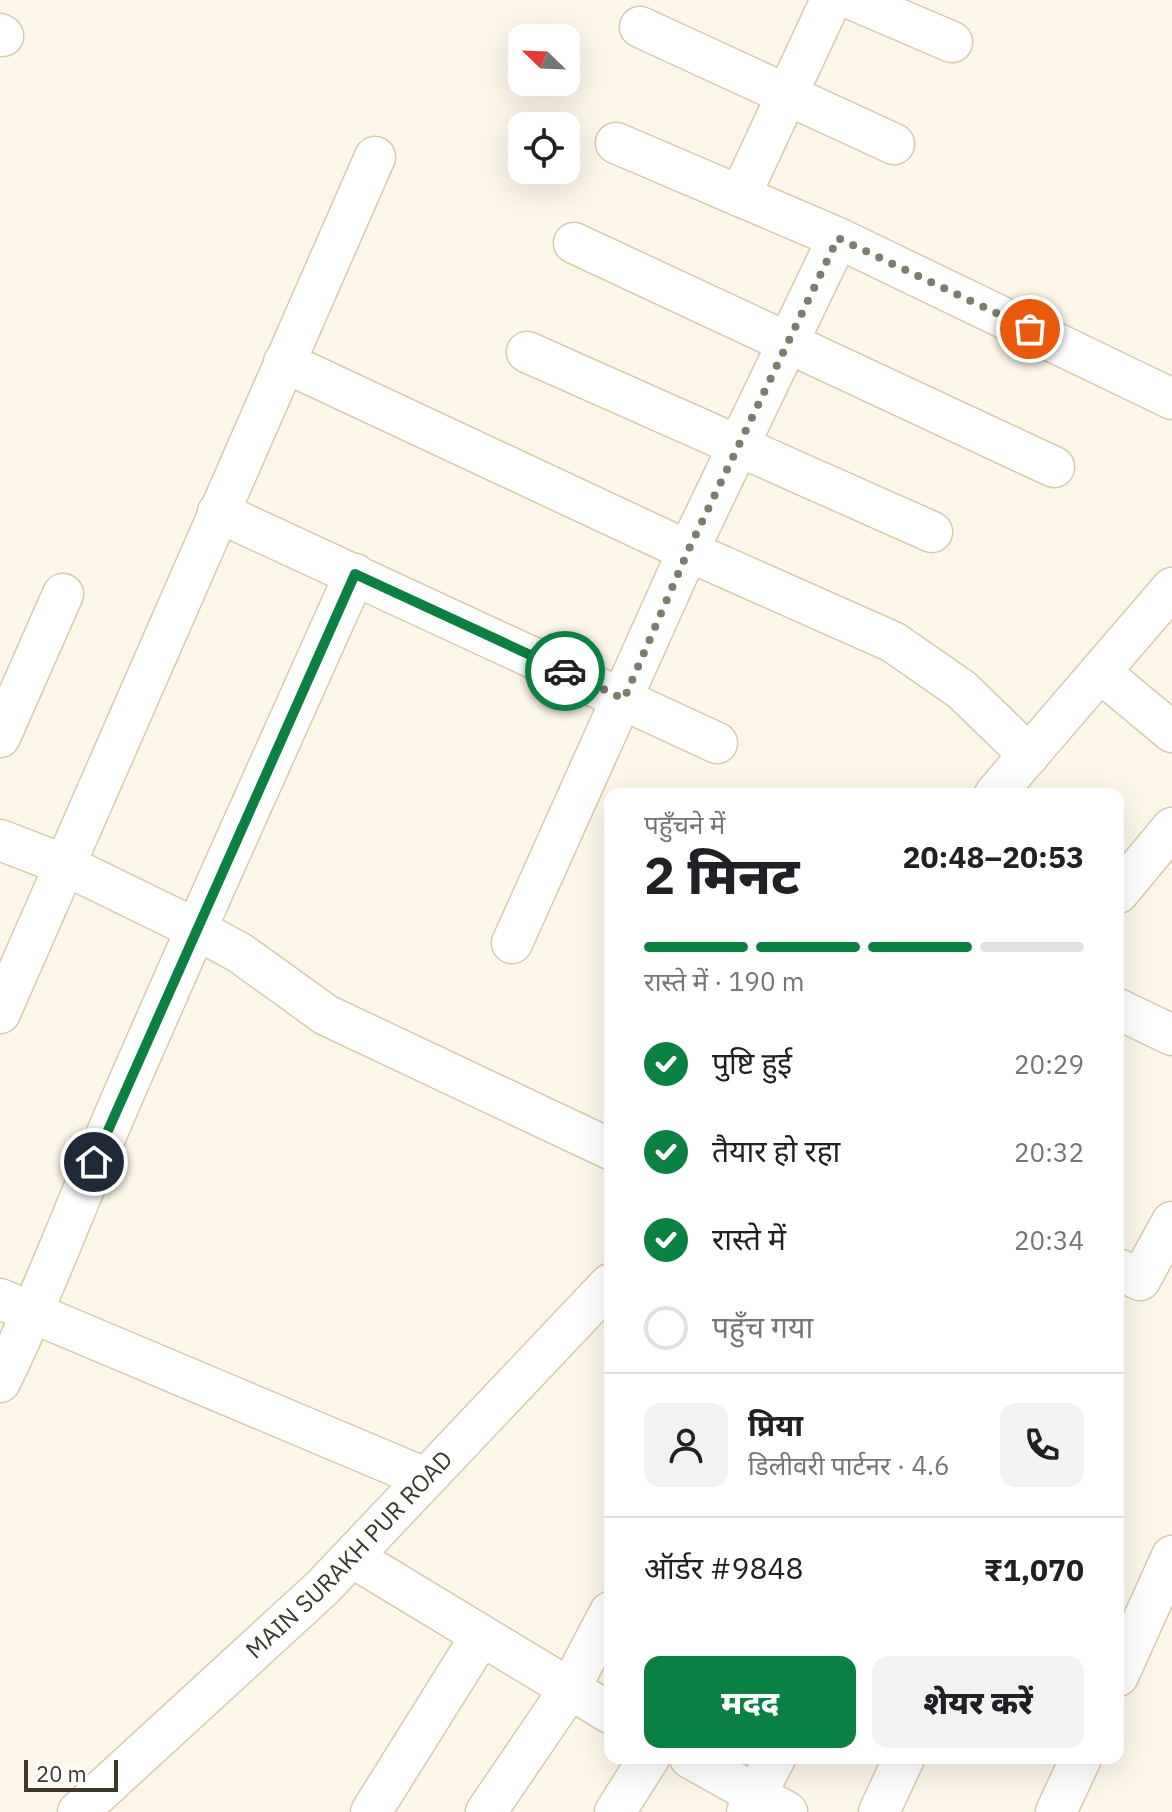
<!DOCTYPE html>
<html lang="hi">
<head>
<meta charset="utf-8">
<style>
  :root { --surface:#fff; --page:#f2f2f2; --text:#202124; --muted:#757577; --line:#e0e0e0; --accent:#0b8043 }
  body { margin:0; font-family:"IBM Plex Sans","Noto Sans Devanagari",sans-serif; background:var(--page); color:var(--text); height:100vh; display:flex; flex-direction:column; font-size:30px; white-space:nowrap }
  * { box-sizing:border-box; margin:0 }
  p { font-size:26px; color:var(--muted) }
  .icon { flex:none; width:44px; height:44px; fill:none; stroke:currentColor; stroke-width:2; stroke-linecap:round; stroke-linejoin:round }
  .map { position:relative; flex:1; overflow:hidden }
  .side { position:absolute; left:604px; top:788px; width:520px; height:976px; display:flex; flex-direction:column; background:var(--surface); border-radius:16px; box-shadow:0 8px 32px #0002 }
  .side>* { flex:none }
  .needle { width:52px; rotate:293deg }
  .fabs { position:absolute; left:508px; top:24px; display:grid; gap:16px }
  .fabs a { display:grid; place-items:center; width:72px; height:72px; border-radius:16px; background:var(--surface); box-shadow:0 8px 32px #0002; font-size:40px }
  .scale { position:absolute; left:24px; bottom:20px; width:94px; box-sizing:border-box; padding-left:8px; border:4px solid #3e382c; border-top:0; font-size:22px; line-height:28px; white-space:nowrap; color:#3e382c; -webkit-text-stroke:6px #fff; paint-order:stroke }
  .pin { position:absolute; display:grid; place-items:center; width:68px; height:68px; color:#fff; margin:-34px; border:4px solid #fff; border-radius:50%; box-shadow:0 2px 8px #0007 }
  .courier { position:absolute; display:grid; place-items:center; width:80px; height:80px; margin:-40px; border:6px solid #0b8043; border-radius:50%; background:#fff; color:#222; box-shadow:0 2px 10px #0007 }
  .headline em { font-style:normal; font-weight:800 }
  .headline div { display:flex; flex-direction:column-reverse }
  .headline { display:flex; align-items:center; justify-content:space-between; height:136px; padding:0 40px }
  h1 { font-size:52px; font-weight:800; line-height:60px }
  .bar { display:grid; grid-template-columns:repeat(4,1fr); gap:12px 8px; align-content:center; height:96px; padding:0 40px }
  .bar i { height:10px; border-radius:6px; background:var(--line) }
  .bar .on { background:var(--accent) }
  .bar p { grid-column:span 4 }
  .line { display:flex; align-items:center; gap:20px; padding:0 40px; border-top:2px solid var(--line) }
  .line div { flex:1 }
  .round { display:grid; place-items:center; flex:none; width:84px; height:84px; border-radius:16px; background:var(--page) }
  ol { padding:0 40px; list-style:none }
  li { display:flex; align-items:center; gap:24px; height:88px }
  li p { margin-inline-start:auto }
  li .icon { padding:8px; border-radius:50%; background:var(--accent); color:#fff; stroke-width:4 }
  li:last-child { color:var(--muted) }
  li i { width:44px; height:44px; border:4px solid var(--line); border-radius:50% }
  .action { display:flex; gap:16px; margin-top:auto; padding:16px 40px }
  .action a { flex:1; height:92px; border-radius:16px; background:var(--accent); color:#fff; font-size:32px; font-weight:800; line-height:92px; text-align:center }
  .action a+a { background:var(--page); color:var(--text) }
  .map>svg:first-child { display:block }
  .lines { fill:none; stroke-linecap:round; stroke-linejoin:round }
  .minor-casing { stroke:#d9caac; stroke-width:43 }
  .minor { stroke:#fff; stroke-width:40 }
  .done { stroke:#817b6e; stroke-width:8; stroke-dasharray:0 14.4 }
  .route { stroke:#0b8043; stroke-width:10 }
  .labels { text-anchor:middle; stroke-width:6; stroke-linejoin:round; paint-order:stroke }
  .street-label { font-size:24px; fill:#3e382c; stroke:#fff }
</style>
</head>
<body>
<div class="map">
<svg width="1172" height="1812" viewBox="0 0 1172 1812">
  <rect width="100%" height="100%" fill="#fdf7ea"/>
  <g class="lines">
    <defs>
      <g id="minor">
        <path d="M854 0 952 42"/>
        <path d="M640 27 894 144"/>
        <path d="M0 34 3 36"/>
        <path d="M616 143 838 238 1172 399"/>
        <path d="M740 196 831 0"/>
        <path d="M574 243 1054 467"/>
        <path d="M527 352 932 532"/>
        <path d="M284 362 688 551 893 642 962 690 1029 755"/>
        <path d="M218 512 717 743"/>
        <path d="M1100 672 1172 732"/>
        <path d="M0 737 63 594"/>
        <path d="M995 794 1172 588"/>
        <path d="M0 840 65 865 196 929 240 953 326 1015 610 1149"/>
        <path d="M1118 893 1172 828"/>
        <path d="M512 943 688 551 838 238"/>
        <path d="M1118 1009 1172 1035"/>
        <path d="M0 1013 375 157"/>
        <path d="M1118 1269 1140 1280 1172 1222"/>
        <path d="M0 1299 425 1478"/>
        <path d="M0 1382C44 1292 79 1197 119 1105 196 927 276 751 355 574"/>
        <path d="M352 1557 610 1713"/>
        <path d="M1118 1676 1172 1556"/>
        <path d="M690 1758 787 1812"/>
        <path id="s1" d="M78 1812 323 1587 610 1284"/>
        <path d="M371 1812 481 1636"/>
        <path d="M486 1812 569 1690 610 1612"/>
        <path d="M615 1812 649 1758"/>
        <path d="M747 1812 775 1758"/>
        <path d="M879 1812 904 1758"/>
        <path d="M1056 1812 1081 1758"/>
      </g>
    </defs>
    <use href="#minor" class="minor-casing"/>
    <use href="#minor" class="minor"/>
  </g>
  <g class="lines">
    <path class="done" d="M565 671 624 699 688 551 838 238 1030 329"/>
    <path class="route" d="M94 1162 355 574 565 671"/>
  </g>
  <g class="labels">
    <g class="street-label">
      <text dy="8" stroke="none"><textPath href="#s1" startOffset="374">MAIN SURAKH PUR ROAD</textPath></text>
    </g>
  </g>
</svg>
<div class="fabs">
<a><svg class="needle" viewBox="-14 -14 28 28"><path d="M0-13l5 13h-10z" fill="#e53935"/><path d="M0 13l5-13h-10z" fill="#757577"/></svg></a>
<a><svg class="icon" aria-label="locate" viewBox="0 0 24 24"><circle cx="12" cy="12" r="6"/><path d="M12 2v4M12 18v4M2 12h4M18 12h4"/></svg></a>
</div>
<div class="scale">20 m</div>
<div class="pin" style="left:1030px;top:329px;background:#ea580c"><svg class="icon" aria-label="bag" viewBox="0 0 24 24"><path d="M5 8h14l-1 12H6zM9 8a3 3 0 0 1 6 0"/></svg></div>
<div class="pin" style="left:94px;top:1162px;background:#1f2937"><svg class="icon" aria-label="home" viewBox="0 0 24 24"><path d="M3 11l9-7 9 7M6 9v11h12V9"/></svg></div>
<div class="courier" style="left:565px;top:671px"><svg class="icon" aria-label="car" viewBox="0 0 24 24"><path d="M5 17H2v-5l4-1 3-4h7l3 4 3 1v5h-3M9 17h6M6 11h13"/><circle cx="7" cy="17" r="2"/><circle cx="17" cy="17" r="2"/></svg></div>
<section class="side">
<div class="headline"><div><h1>2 मिनट</h1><p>पहुँचने में</p></div><em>20:48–20:53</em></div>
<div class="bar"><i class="on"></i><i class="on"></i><i class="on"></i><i></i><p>रास्ते में · 190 m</p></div>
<ol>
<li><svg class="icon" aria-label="check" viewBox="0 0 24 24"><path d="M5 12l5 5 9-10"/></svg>पुष्टि हुई<p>20:29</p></li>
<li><svg class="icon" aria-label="check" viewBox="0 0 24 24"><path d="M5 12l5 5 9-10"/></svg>तैयार हो रहा<p>20:32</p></li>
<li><svg class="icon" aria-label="check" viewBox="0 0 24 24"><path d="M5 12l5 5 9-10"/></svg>रास्ते में<p>20:34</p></li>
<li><i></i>पहुँच गया</li>
</ol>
<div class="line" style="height:144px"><a class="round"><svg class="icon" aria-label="person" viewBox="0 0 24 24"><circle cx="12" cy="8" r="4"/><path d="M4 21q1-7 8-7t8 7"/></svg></a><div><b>प्रिया</b><p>डिलीवरी पार्टनर · 4.6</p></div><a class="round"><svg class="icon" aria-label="phone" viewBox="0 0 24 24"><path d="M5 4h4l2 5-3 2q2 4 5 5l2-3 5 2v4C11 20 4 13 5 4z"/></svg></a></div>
<div class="line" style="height:104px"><div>ऑर्डर #9848</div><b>₹1,070</b></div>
<div class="action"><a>मदद</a><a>शेयर करें</a></div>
</section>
</div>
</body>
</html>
